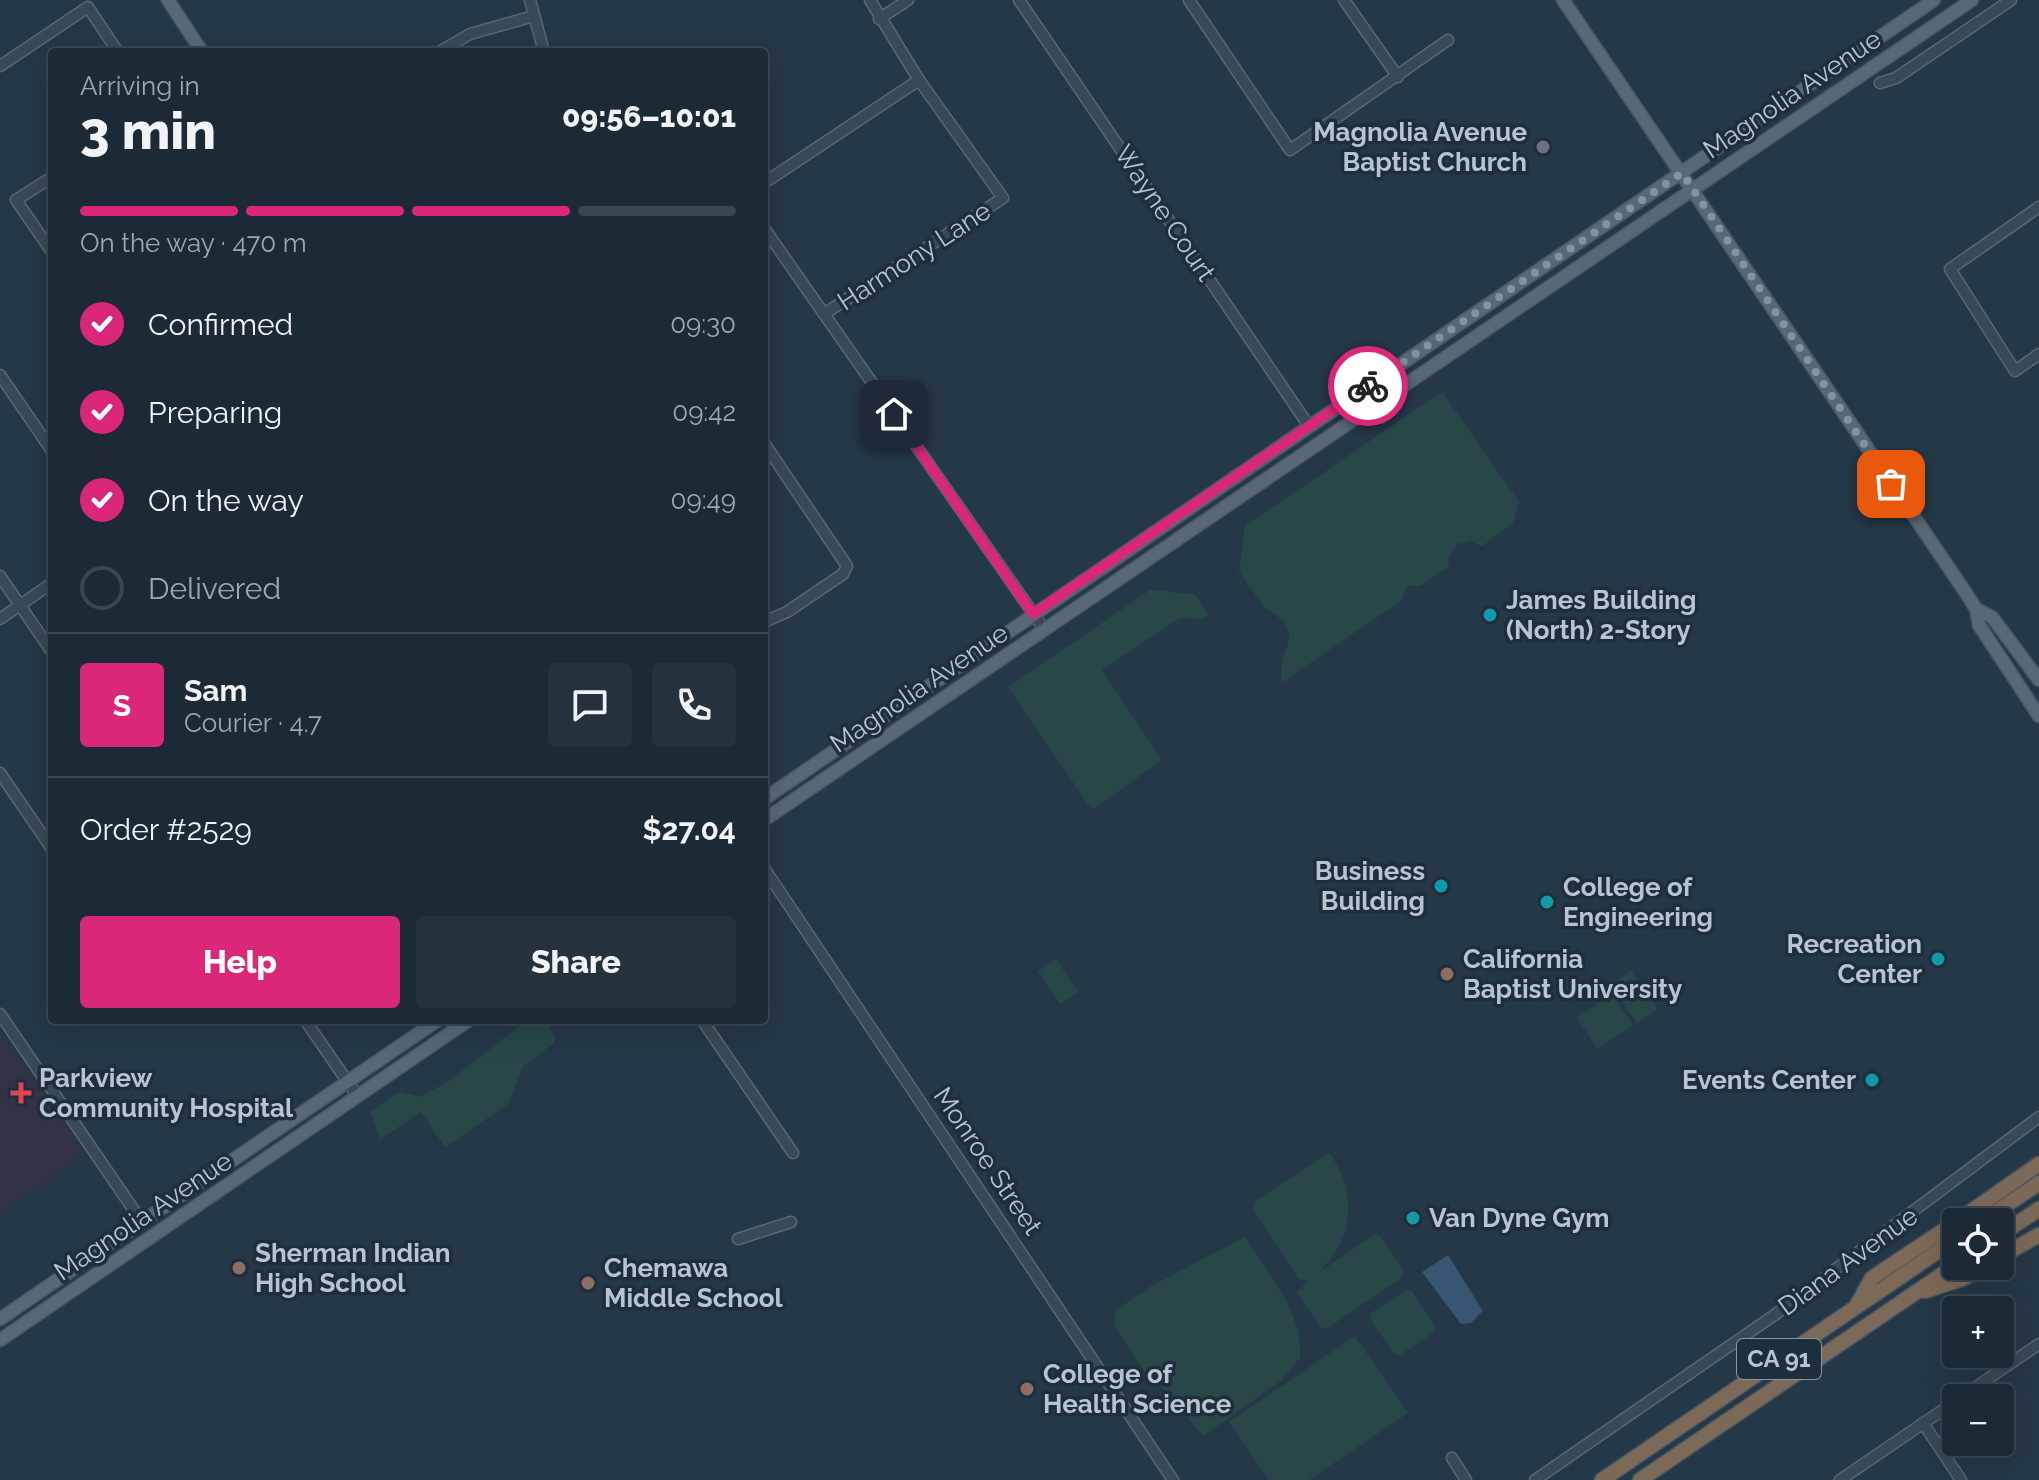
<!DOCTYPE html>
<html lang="en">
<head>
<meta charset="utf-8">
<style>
  :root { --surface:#1c2a35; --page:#25323d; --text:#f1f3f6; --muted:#a0a7ad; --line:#3a4650; --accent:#db2777 }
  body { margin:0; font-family:Raleway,sans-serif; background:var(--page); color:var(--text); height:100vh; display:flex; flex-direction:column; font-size:30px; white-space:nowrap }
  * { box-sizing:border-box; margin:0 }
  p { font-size:26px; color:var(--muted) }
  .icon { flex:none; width:44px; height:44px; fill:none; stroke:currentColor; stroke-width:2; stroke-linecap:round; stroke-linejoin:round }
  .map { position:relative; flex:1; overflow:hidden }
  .details { position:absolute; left:48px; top:48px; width:720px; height:976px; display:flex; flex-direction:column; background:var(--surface); border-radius:8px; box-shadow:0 8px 32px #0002,0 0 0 2px var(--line) }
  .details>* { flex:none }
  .tools { position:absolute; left:1942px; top:1208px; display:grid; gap:16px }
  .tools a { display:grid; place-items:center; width:72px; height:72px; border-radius:8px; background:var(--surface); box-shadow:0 8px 32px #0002,0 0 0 2px var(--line); font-size:40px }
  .pin { position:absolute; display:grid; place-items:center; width:68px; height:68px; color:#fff; margin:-34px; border-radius:16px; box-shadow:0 4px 12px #0006 }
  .courier { position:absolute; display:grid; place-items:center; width:80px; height:80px; margin:-40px; border:6px solid #db2777; border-radius:50%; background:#fff; color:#222; box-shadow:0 2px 10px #0007 }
  .summary em { font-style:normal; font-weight:800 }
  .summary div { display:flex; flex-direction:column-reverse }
  .summary { display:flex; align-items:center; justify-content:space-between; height:136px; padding:0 32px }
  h1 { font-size:52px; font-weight:800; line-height:60px }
  .bar { display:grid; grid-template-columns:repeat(4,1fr); gap:12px 8px; align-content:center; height:96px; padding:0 32px }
  .bar i { height:10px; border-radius:6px; background:var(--line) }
  .bar .on { background:var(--accent) }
  .bar p { grid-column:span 4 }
  .line { display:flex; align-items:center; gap:20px; padding:0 32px; border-top:2px solid var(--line) }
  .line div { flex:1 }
  .round { display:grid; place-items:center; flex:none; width:84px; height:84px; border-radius:8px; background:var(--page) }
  ol { padding:0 32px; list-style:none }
  li { display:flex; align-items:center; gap:24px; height:88px }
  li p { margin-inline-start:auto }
  li .icon { padding:8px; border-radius:50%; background:var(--accent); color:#fff; stroke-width:4 }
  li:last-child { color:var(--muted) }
  li i { width:44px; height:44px; border:4px solid var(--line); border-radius:50% }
  .primary-button { display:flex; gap:16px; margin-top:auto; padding:16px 32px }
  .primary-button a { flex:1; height:92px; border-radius:8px; background:var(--accent); color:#fff; font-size:32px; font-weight:800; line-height:92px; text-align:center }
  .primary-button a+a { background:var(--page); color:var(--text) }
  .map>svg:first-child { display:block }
  .medical { fill:#333346 }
  .grass { fill:#284848 }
  .water { fill:#38566f }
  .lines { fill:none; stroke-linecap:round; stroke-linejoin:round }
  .minor-casing { stroke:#596773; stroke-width:13 }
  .major-casing { stroke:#475562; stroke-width:15 }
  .highway-casing { stroke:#455461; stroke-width:17 }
  .minor { stroke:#3a4956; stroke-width:10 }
  .major { stroke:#586876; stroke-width:12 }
  .highway { stroke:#7d6957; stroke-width:14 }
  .done { stroke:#85939f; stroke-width:8; stroke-dasharray:0 14.4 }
  .route { stroke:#db2777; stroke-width:10 }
  .worship-dot { fill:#6b7280; stroke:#1f2e3c; stroke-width:3 }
  .culture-dot { fill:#0f9aa8; stroke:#1f2e3c; stroke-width:3 }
  .education-dot { fill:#8d6e63; stroke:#1f2e3c; stroke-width:3 }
  .health-dot { fill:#e0444e; stroke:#1f2e3c; stroke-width:3 }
  .labels { text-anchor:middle; stroke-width:7; stroke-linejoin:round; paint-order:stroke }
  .shield { fill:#1f2e3c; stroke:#8a97a3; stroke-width:2 }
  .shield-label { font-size:24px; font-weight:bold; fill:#b8c4cf }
  .street-label { font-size:26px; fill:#b8c4cf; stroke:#1f2e3c }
  .poi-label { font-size:26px; font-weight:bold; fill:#b8c4cf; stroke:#1f2e3c; text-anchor:start }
</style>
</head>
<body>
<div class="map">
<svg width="2039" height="1480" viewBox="0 0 2039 1480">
  <rect width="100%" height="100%" fill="#253847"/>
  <path class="medical" d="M0 1032 84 1153 0 1214Z"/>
  <g class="grass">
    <path d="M1442 392 1519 502 1513 523 1482 546 1471 541 1458 544 1448 558 1449 567 1420 586 1411 585 1405 589 1401 601 1281 683 1282 661 1290 637 1285 622 1263 606 1239 571 1245 526Z"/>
    <path d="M1150 590 1194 594 1209 615 1200 619 1180 618 1102 670 1162 760 1092 810 1008 687Z"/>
    <path d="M1056 959 1078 992 1060 1004 1038 971Z"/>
    <path d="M1631 971 1658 1009 1637 1023 1610 985Z"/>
    <path d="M1612 994 1633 1025 1598 1049 1577 1018Z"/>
    <path d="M527 1020H546L555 1038 553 1044 523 1066 508 1104 445 1147 421 1112 380 1139 371 1112 398 1092 420 1097 449 1081Z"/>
    <path d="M1329 1153C1359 1192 1353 1241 1318 1273L1374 1235 1380 1236 1404 1270 1403 1277 1326 1329 1321 1328 1297 1293 1308 1280 1299 1279 1253 1209 1255 1201Z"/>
    <path d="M1245 1237C1267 1272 1304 1314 1300 1358L1282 1380 1203 1436 1154 1378 1151 1381 1114 1325 1116 1310 1151 1286Z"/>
    <path d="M1406 1290 1412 1291 1435 1326 1434 1332 1400 1355 1394 1354 1370 1319 1371 1313Z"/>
    <path d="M1355 1336 1408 1413 1309 1480H1269L1229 1422Z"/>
  </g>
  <path class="water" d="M1448 1255 1483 1311 1471 1323 1461 1324 1422 1272Z"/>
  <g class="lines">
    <defs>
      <g id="minor">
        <path d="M530 0 544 52"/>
        <path d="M1019 0 1309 426"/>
        <path d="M1189 0 1290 150 1448 40"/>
        <path d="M1344 0 1398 77"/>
        <path d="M879 19 908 0"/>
        <path d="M439 52 470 34 534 16"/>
        <path d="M0 66 88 7 118 52"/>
        <path d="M1880 83 1896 78 2011 0"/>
        <path d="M52 177 16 200 52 252"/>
        <path d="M764 183 919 80 870 0"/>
        <path d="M2039 207 1950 269 2015 371 2039 354"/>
        <path d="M764 228 1044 629"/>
        <path d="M824 314 1003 198 919 80"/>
        <path d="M0 375 52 451"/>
        <path d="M764 443 847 566 843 574 787 612 764 622"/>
        <path d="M0 576 52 652"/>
        <path d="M0 619 52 583"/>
        <path d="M0 773 52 849"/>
        <path d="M764 868 1173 1480"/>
        <path d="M0 1014 142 1222"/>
        <path d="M305 1020 358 1097"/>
        <path d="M702 1020 793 1153"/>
        <path d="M738 1239 791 1222"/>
        <path d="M1960 1398 2039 1344"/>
        <path d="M1923 1423 1961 1480"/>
        <path d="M1452 1458 1466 1480"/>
        <path d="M1535 1480 1773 1316 2039 1117"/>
        <path d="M1840 1480 1956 1401"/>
      </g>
      <g id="major">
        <path d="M168 0 202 52"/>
        <path d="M1563 0 1966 593 1976 609 1979 625 2039 716"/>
        <path d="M1976 609 1992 617 2039 680"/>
        <path d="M764 799 1934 0"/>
        <path d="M764 820 1972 0"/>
        <path d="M0 1319 438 1020"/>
        <path d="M0 1340 469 1020"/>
      </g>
      <g id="highway">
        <path d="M1956 1222 2039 1164"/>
        <path d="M1981 1222 2039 1183"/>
        <path d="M2000 1235 2039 1209"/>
        <path d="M2000 1257 2039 1235"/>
        <path d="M1925 1291 1962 1279 1985 1266"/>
        <path d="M1857 1305 1872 1278 1956 1222"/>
        <path d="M1602 1480 1956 1239"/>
        <path d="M1640 1480 1956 1265"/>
      </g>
    </defs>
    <use href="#minor" class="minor-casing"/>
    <use href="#major" class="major-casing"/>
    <use href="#highway" class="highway-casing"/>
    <use href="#minor" class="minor"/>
    <use href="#major" class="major"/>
    <use href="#highway" class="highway"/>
  </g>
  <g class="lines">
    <path class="done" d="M1368 386 1682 173 1891 484"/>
    <path class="route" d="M894 414 1033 614 1368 386"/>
  </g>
  <circle class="worship-dot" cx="1543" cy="147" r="8"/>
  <g class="culture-dot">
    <circle cx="1490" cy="615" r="8"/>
    <circle cx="1441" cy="886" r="8"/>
    <circle cx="1547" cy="902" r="8"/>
    <circle cx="1938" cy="959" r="8"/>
    <circle cx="1872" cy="1080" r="8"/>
    <circle cx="1413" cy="1218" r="8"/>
  </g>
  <g class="education-dot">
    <circle cx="1447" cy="974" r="8"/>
    <circle cx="239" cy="1268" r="8"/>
    <circle cx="588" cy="1283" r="8"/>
    <circle cx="1027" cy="1389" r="8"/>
  </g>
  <path class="health-dot" d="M17 1081h8v8h8v8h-8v8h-8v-8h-8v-8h8z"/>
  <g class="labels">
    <rect class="shield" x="1737" y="1339" width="84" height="40" rx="6"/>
    <g class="shield-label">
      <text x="1779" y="1367">CA 91</text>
    </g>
    <g class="street-label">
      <text transform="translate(1792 94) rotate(-34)" y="9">Magnolia Avenue</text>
      <text transform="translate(1165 213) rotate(56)" y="9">Wayne Court</text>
      <text transform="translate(914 256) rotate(-33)" y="9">Harmony Lane</text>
      <text transform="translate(919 688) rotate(-34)" y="9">Magnolia Avenue</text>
      <text transform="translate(988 1161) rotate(56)" y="9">Monroe Street</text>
      <text transform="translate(143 1216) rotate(-34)" y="9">Magnolia Avenue</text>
      <text transform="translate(1848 1261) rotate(-36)" y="9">Diana Avenue</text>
    </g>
    <g class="poi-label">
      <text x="1527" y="141" text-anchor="end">Magnolia Avenue<tspan x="1527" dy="30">Baptist Church</tspan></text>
      <text x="1506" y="609">James Building<tspan x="1506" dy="30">(North) 2-Story</tspan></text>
      <text x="1425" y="880" text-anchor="end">Business<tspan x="1425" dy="30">Building</tspan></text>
      <text x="1563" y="896">College of<tspan x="1563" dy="30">Engineering</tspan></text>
      <text x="1922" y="953" text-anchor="end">Recreation<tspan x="1922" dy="30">Center</tspan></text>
      <text x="1463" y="968">California<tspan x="1463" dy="30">Baptist University</tspan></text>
      <text x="39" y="1087">Parkview<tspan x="39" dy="30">Community Hospital</tspan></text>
      <text x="1856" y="1089" text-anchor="end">Events Center</text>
      <text x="1429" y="1227">Van Dyne Gym</text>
      <text x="255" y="1262">Sherman Indian<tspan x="255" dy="30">High School</tspan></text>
      <text x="604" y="1277">Chemawa<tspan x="604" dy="30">Middle School</tspan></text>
      <text x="1043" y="1383">College of<tspan x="1043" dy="30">Health Science</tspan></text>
    </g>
  </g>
</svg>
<div class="tools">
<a><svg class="icon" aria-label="locate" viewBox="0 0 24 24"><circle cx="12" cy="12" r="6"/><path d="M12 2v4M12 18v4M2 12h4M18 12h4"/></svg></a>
<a>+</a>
<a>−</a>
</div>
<div class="pin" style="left:1891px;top:484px;background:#ea580c"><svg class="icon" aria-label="bag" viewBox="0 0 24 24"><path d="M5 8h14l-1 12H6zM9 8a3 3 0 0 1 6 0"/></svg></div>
<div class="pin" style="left:894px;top:414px;background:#1f2937"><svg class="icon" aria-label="home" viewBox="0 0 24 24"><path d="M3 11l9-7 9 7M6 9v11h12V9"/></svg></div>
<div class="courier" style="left:1368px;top:386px"><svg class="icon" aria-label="bike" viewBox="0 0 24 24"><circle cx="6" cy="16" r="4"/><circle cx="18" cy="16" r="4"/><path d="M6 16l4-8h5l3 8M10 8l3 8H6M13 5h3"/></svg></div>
<section class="details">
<div class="summary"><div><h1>3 min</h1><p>Arriving in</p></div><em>09:56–10:01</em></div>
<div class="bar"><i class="on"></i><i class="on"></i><i class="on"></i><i></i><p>On the way · 470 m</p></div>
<ol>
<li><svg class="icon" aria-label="check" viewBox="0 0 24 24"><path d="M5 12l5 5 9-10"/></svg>Confirmed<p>09:30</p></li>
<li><svg class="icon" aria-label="check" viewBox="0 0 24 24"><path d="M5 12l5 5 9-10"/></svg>Preparing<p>09:42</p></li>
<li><svg class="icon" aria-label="check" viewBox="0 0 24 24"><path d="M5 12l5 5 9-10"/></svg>On the way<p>09:49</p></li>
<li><i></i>Delivered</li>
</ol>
<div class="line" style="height:144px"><b class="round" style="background:var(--accent);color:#fff">S</b><div><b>Sam</b><p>Courier · 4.7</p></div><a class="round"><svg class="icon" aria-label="chat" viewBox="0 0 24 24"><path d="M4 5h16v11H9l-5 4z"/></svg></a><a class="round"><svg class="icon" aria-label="phone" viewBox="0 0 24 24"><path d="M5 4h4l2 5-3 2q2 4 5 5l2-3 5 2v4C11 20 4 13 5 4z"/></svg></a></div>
<div class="line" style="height:104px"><div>Order #2529</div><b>$27.04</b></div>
<div class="primary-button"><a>Help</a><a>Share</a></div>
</section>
</div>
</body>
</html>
